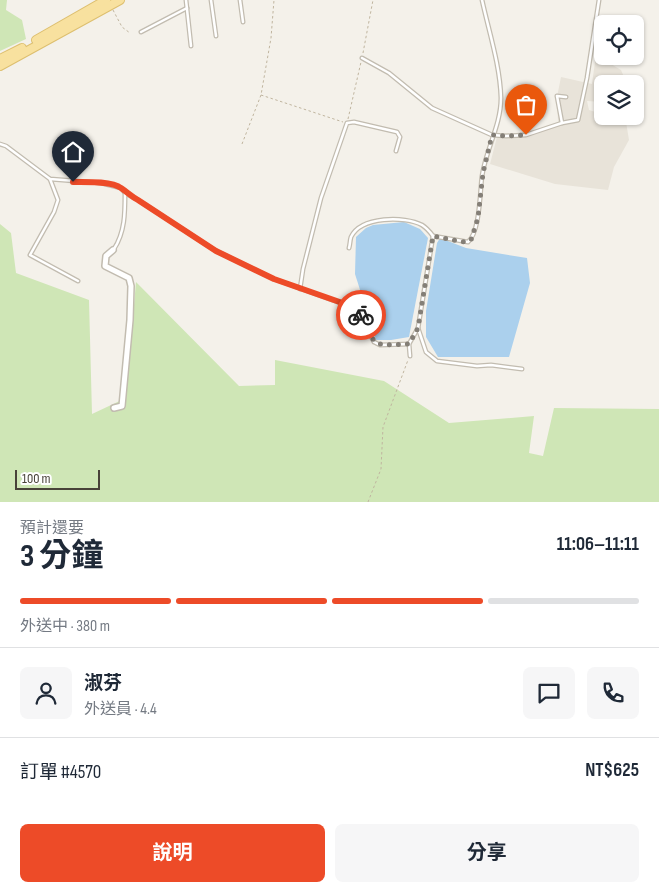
<!DOCTYPE html>
<html lang="zh-TW">
<head>
<meta charset="utf-8">
<style>
  :root { --surface:#fff; --page:#f6f6f7; --text:#1f2937; --muted:#747a83; --line:#e0e1e3; --accent:#ed4b28 }
  body { margin:0; font-family:"Sofia Sans Condensed","Noto Sans TC",sans-serif; background:var(--page); color:var(--text); height:100vh; display:flex; flex-direction:column; font-size:19px; white-space:nowrap }
  * { box-sizing:border-box; margin:0 }
  p { font-size:16px; color:var(--muted) }
  .icon { flex:none; width:28px; height:28px; fill:none; stroke:currentColor; stroke-width:2; stroke-linecap:round; stroke-linejoin:round }
  .map { position:relative; height:502px; overflow:hidden }
  .panel { display:flex; flex-direction:column; background:var(--surface); flex:1 }
  .panel>* { flex:none }
  .controls { position:absolute; left:594px; top:15px; display:grid; gap:10px }
  .controls a { display:grid; place-items:center; width:50px; height:50px; border-radius:8px; background:var(--surface); box-shadow:0 1px 4px #0004; font-size:25px }
  .scale { position:absolute; left:15px; bottom:12px; width:85px; box-sizing:border-box; padding-left:5px; border:2px solid #484239; border-top:0; font-size:14px; line-height:18px; white-space:nowrap; color:#484239; -webkit-text-stroke:4px #fff; paint-order:stroke }
  .pin { position:absolute; display:grid; place-items:center; width:42px; height:42px; color:#fff; margin:-51px -21px; border-radius:50% 50% 50% 0; rotate:-45deg; box-shadow:0 0 5px #0007 }
  .pin .icon { rotate:45deg }
  .courier { position:absolute; display:grid; place-items:center; width:50px; height:50px; margin:-25px; border:4px solid #ed4b28; border-radius:50%; background:#fff; color:#222; box-shadow:0 1px 6px #0007 }
  .summary em { font-style:normal; font-weight:700 }
  .summary div { display:flex; flex-direction:column-reverse }
  .summary { display:flex; align-items:center; justify-content:space-between; height:85px; padding:0 20px }
  h1 { font-size:32px; font-weight:700; line-height:38px }
  .bar { display:grid; grid-template-columns:repeat(4,1fr); gap:8px 5px; align-content:center; height:60px; padding:0 20px }
  .bar i { height:6px; border-radius:4px; background:var(--line) }
  .bar .active { background:var(--accent) }
  .bar p { grid-column:span 4 }
  .line { display:flex; align-items:center; gap:12px; padding:0 20px; border-top:1px solid var(--line) }
  .line div { flex:1 }
  .round { display:grid; place-items:center; flex:none; width:52px; height:52px; border-radius:8px; background:var(--page) }
  .button { display:flex; gap:10px; margin-top:auto; padding:10px 20px }
  .button a { flex:1; height:58px; border-radius:8px; background:var(--accent); color:#fff; font-size:20px; font-weight:700; line-height:58px; text-align:center }
  .button a+a { background:var(--page); color:var(--text) }
  .map>svg:first-child { display:block }
  .residential { fill:#e8e3d9 }
  .green { fill:#cfe6b6 }
  .water { fill:#abd0ed }
  .lines { fill:none; stroke-linecap:round; stroke-linejoin:round }
  .service-casing { stroke:#c2bcb0; stroke-width:5 }
  .minor-casing { stroke:#c2bcb0; stroke-width:8 }
  .primary-casing { stroke:#ddbf6f; stroke-width:10 }
  .path { stroke:#c0b59f; stroke-width:1; stroke-dasharray:2.5 2.5; stroke-linecap:butt }
  .service { stroke:#fff; stroke-width:2.5 }
  .minor { stroke:#fff; stroke-width:5 }
  .primary { stroke:#f8e19f; stroke-width:8 }
  .done { stroke:#847f77; stroke-width:5; stroke-dasharray:0 9 }
  .route { stroke:#ed4b28; stroke-width:6 }
</style>
</head>
<body>
<div class="map">
<svg width="659" height="502" viewBox="0 0 659 502">
  <rect width="100%" height="100%" fill="#f4f1ea"/>
  <path class="residential" d="M595 62 611 64 621 70 627 84H602V102L587 101 589 110 602 114V116H609L626 122 629 140 614 167 608 190 555 184 490 164 498 133H516L535 130 558 122 557 97 561 77 592 84Z"/>
  <g class="green">
    <path d="M0 0H7L6 10 22 20 26 39 0 51Z"/>
    <path d="M0 224 11 233 16 273 89 300 92 414 126 398 136 282 239 386 275 385V360L384 381 449 423 534 416 529 453 543 456 554 408 659 409V502H0Z"/>
  </g>
  <g class="water">
    <path d="M404 222 420 229 428 238 409 337 391 340H376L355 274 356 237 366 228 373 225Z"/>
    <path d="M440 238 466 248 527 258 530 283 509 357H438L426 337V311L437 243Z"/>
  </g>
  <g class="lines">
    <defs>
      <g id="service">
        <path d="M186 0 191 46"/>
        <path d="M211 0 216 36"/>
        <path d="M240 0 243 22"/>
        <path d="M141 32 187 8"/>
        <path d="M362 58 389 73 432 108 492 135 506 136 526 135 562 123 557 96 566 97"/>
        <path d="M562 123 578 120 587 78 599 0"/>
        <path d="M0 144 6 146 50 179 101 183 121 188 125 193 138 200 216 251 274 279 357 309 374 342 380 345 409 344"/>
        <path d="M50 179 58 200 54 212 30 255 78 281"/>
        <path d="M433 236 468 242C480 232 480 191 482 176 486 149 501 125 501 98 500 65 489 32 482 0"/>
        <path d="M433 236 418 328 426 352 437 361 477 366 491 365 522 369"/>
        <path d="M349 248C350 245 350 240 351 237 361 216 405 216 422 225 427 228 430 232 433 236"/>
        <path d="M114 249C125 232 125 213 125 193"/>
        <path d="M300 289 303 269 321 198 347 123 354 122 397 132 400 137 396 151"/>
        <path d="M410 356 409 344 418 328"/>
      </g>
      <path id="minor" d="M113 250 106 256 105 266 129 278 131 286 130 320 122 406 114 408"/>
      <g id="primary">
        <path d="M36 40 106 0"/>
        <path d="M0 59 22 48"/>
        <path d="M0 66 120 0"/>
      </g>
    </defs>
    <use href="#service" class="service-casing"/>
    <use href="#minor" class="minor-casing"/>
    <use href="#primary" class="primary-casing"/>
    <g class="path">
      <path d="M113 10 122 27 130 33"/>
      <path d="M363 53 373 0"/>
      <path d="M261 95 343 122"/>
      <path d="M348 119 361 62"/>
      <path d="M242 144 261 95 271 38 274 0"/>
      <path d="M368 502 381 469 383 427 408 360"/>
    </g>
    <use href="#service" class="service"/>
    <use href="#minor" class="minor"/>
    <use href="#primary" class="primary"/>
  </g>
  <g class="lines">
    <path class="done" d="M361 315C376 349 373 345 409 344L418 328 433 236 464 242 471 240 478 218 483 173 492 135 506 136 526 135"/>
    <path class="route" d="M73 182C85 182 112 181 121 188 127 192 131 196 138 200L216 251 274 279 351 306 357 309 361 315"/>
  </g>
</svg>
<div class="controls">
<a><svg class="icon" aria-label="locate" viewBox="0 0 24 24"><circle cx="12" cy="12" r="6"/><path d="M12 2v4M12 18v4M2 12h4M18 12h4"/></svg></a>
<a><svg class="icon" aria-label="layers" viewBox="0 0 24 24"><path d="M12 4l9 5-9 5-9-5zM3 14l9 5 9-5"/></svg></a>
</div>
<div class="scale">100 m</div>
<div class="pin" style="left:526px;top:135px;background:#ea580c"><svg class="icon" aria-label="bag" viewBox="0 0 24 24"><path d="M5 8h14l-1 12H6zM9 8a3 3 0 0 1 6 0"/></svg></div>
<div class="pin" style="left:73px;top:182px;background:#1f2937"><svg class="icon" aria-label="home" viewBox="0 0 24 24"><path d="M3 11l9-7 9 7M6 9v11h12V9"/></svg></div>
<div class="courier" style="left:361px;top:315px"><svg class="icon" aria-label="bike" viewBox="0 0 24 24"><circle cx="6" cy="16" r="4"/><circle cx="18" cy="16" r="4"/><path d="M6 16l4-8h5l3 8M10 8l3 8H6M13 5h3"/></svg></div>
</div>
<section class="panel">
<div class="summary"><div><h1>3 分鐘</h1><p>預計還要</p></div><em>11:06–11:11</em></div>
<div class="bar"><i class="active"></i><i class="active"></i><i class="active"></i><i></i><p>外送中 · 380 m</p></div>
<div class="line" style="height:90px"><a class="round"><svg class="icon" aria-label="person" viewBox="0 0 24 24"><circle cx="12" cy="8" r="4"/><path d="M4 21q1-7 8-7t8 7"/></svg></a><div><b>淑芬</b><p>外送員 · 4.4</p></div><a class="round"><svg class="icon" aria-label="chat" viewBox="0 0 24 24"><path d="M4 5h16v11H9l-5 4z"/></svg></a><a class="round"><svg class="icon" aria-label="phone" viewBox="0 0 24 24"><path d="M5 4h4l2 5-3 2q2 4 5 5l2-3 5 2v4C11 20 4 13 5 4z"/></svg></a></div>
<div class="line" style="height:65px"><div>訂單 #4570</div><b>NT$625</b></div>
<div class="button"><a>說明</a><a>分享</a></div>
</section>
</body>
</html>
